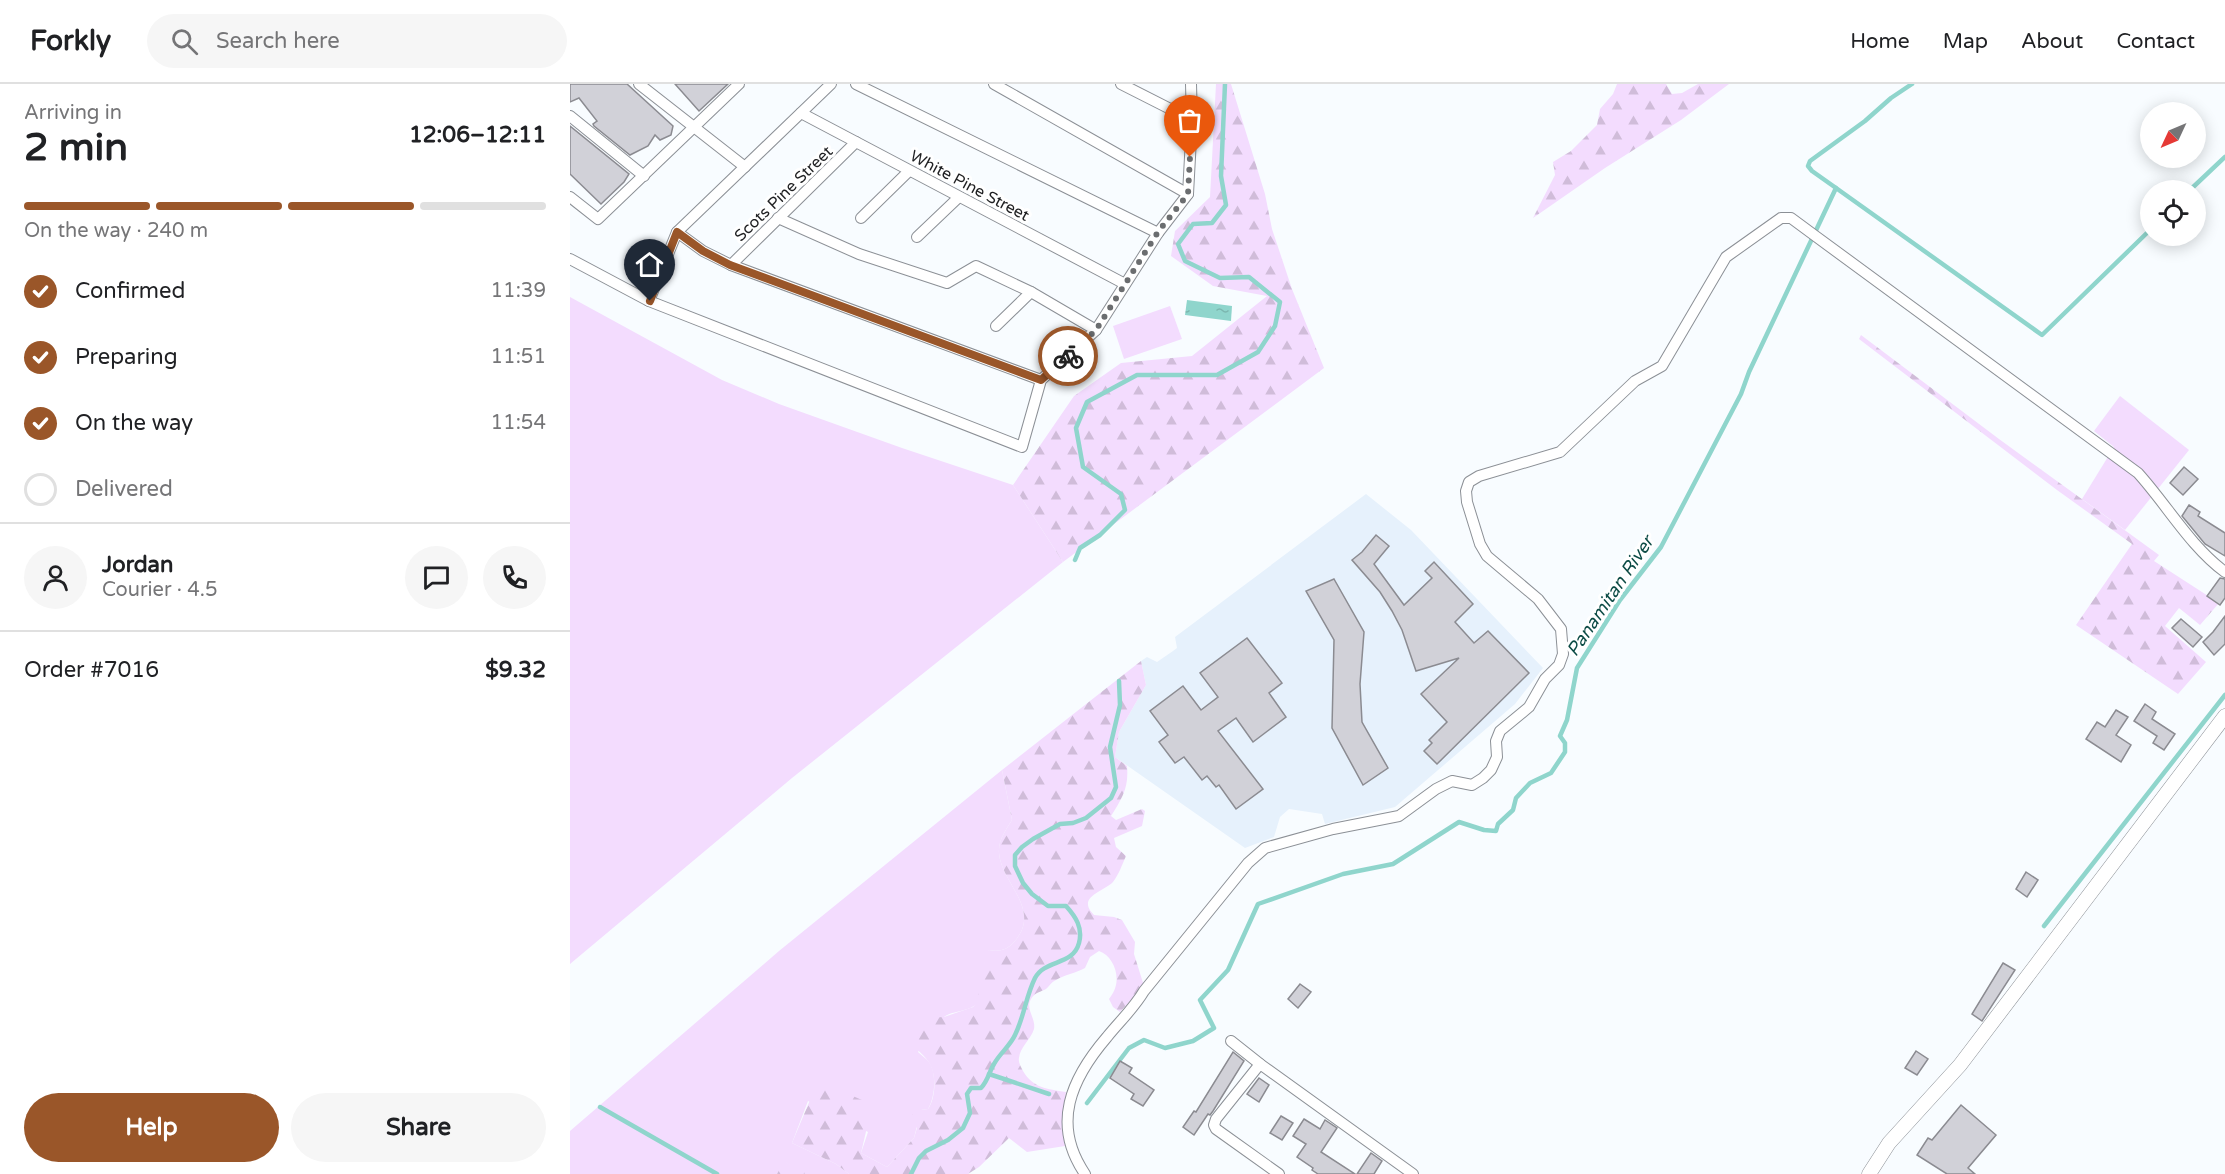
<!DOCTYPE html>
<html lang="en">
<head>
<meta charset="utf-8">
<style>
  :root { --surface:#fff; --page:#f6f6f6; --text:#202124; --muted:#757577; --line:#e0e0e0; --accent:#9a5629 }
  body { margin:0; font-family:"Varela Round",sans-serif; background:var(--page); color:var(--text); height:100vh; display:flex; flex-direction:column; font-size:22px; white-space:nowrap }
  * { box-sizing:border-box; margin:0 }
  p { font-size:20px; color:var(--muted) }
  .icon { flex:none; width:33px; height:33px; fill:none; stroke:currentColor; stroke-width:2; stroke-linecap:round; stroke-linejoin:round }
  .map { position:relative; flex:1; overflow:hidden }
  .sheet { display:flex; flex-direction:column; background:var(--surface); width:570px }
  .sheet>* { flex:none }
  .needle { width:39px; rotate:226deg }
  .tools { position:absolute; left:1570px; top:18px; display:grid; gap:12px }
  .tools a { display:grid; place-items:center; width:66px; height:66px; border-radius:50%; background:var(--surface); box-shadow:0 3px 15px #0003; font-size:30px }
  .pin { position:absolute; display:grid; place-items:center; width:51px; height:51px; color:#fff; margin:-62px -26px; border-radius:50% 50% 50% 0; rotate:-45deg; box-shadow:0 0 6px #0007 }
  .pin .icon { rotate:45deg }
  .courier { position:absolute; display:grid; place-items:center; width:60px; height:60px; margin:-30px; border:4px solid #9a5629; border-radius:50%; background:#fff; color:#222; box-shadow:0 2px 8px #0007 }
  .headline em { font-style:normal; font-weight:800 }
  .headline div { display:flex; flex-direction:column-reverse }
  .headline { display:flex; align-items:center; justify-content:space-between; height:102px; padding:0 24px }
  h1 { font-size:39px; font-weight:800; line-height:45px }
  .bar { display:grid; grid-template-columns:repeat(4,1fr); gap:9px 6px; align-content:center; height:72px; padding:0 24px }
  .bar i { height:8px; border-radius:4px; background:var(--line) }
  .bar .selected { background:var(--accent) }
  .bar p { grid-column:span 4 }
  .line { display:flex; align-items:center; gap:15px; padding:0 24px; border-top:2px solid var(--line) }
  .line div { flex:1 }
  .round { display:grid; place-items:center; flex:none; width:63px; height:63px; border-radius:32px; background:var(--page) }
  ol { padding:0 24px; list-style:none }
  li { display:flex; align-items:center; gap:18px; height:66px }
  li p { margin-inline-start:auto }
  li .icon { padding:6px; border-radius:50%; background:var(--accent); color:#fff; stroke-width:4 }
  li:last-child { color:var(--muted) }
  li i { width:33px; height:33px; border:3px solid var(--line); border-radius:50% }
  .action { display:flex; gap:12px; margin-top:auto; padding:12px 24px }
  .action a { flex:1; height:69px; border-radius:36px; background:var(--accent); color:#fff; font-size:24px; font-weight:800; line-height:69px; text-align:center }
  .action a+a { background:var(--page); color:var(--text) }
  header { display:flex; align-items:center; gap:36px; box-sizing:border-box; height:84px; padding:0 30px; background:var(--surface); border-bottom:2px solid var(--line) }
  header strong { font-size:28px }
  nav { display:flex; gap:33px; margin-inline-start:auto; font-size:21px }
  .search { width:420px; height:54px; background:var(--page); display:flex; align-items:center; gap:15px; box-sizing:border-box; padding:0 21px; border-radius:33px; color:var(--muted); font-size:22px }
  main { display:flex; flex:1; min-height:0 }
  .map>svg:first-child { display:block }
  .built { fill:#e6f1fc }
  .grass { fill:#f3dcfe }
  .forest { fill:url(#forest-firs) }
  .water { fill:url(#water-ripples) }
  .lines { fill:none; stroke-linecap:round; stroke-linejoin:round }
  .stream { stroke:#8fd5cc; stroke-width:4.5 }
  .building { fill:#d1d1d8; stroke:#8b8b91; stroke-width:1.5 }
  .minor-casing { stroke:#8c9096; stroke-width:12 }
  .tertiary-casing { stroke:#8c9096; stroke-width:15 }
  .minor { stroke:#fff; stroke-width:10 }
  .tertiary { stroke:#fff; stroke-width:14 }
  .done { stroke:#6b6d6f; stroke-width:6; stroke-dasharray:0 10.8 }
  .route { stroke:#9a5629; stroke-width:8 }
  .labels { text-anchor:middle; stroke-width:6; stroke-linejoin:round; paint-order:stroke }
  .street-label { font-size:16px; fill:#1f2022; stroke:#fff }
  .water-label { font-size:18px; font-style:italic; fill:#0c4b45; stroke:#fff }
</style>
</head>
<body>
<header>
<strong>Forkly</strong>
<div class="search"><svg class="icon" aria-label="search" viewBox="0 0 24 24"><circle cx="10" cy="10" r="6"/><path d="M15 15l6 6"/></svg>Search here</div>
<nav><a>Home</a><a>Map</a><a>About</a><a>Contact</a></nav>
</header>
<main>
<section class="sheet">
<div class="headline"><div><h1>2 min</h1><p>Arriving in</p></div><em>12:06–12:11</em></div>
<div class="bar"><i class="selected"></i><i class="selected"></i><i class="selected"></i><i></i><p>On the way · 240 m</p></div>
<ol>
<li><svg class="icon" aria-label="check" viewBox="0 0 24 24"><path d="M5 12l5 5 9-10"/></svg>Confirmed<p>11:39</p></li>
<li><svg class="icon" aria-label="check" viewBox="0 0 24 24"><path d="M5 12l5 5 9-10"/></svg>Preparing<p>11:51</p></li>
<li><svg class="icon" aria-label="check" viewBox="0 0 24 24"><path d="M5 12l5 5 9-10"/></svg>On the way<p>11:54</p></li>
<li><i></i>Delivered</li>
</ol>
<div class="line" style="height:108px"><a class="round"><svg class="icon" aria-label="person" viewBox="0 0 24 24"><circle cx="12" cy="8" r="4"/><path d="M4 21q1-7 8-7t8 7"/></svg></a><div><b>Jordan</b><p>Courier · 4.5</p></div><a class="round"><svg class="icon" aria-label="chat" viewBox="0 0 24 24"><path d="M4 5h16v11H9l-5 4z"/></svg></a><a class="round"><svg class="icon" aria-label="phone" viewBox="0 0 24 24"><path d="M5 4h4l2 5-3 2q2 4 5 5l2-3 5 2v4C11 20 4 13 5 4z"/></svg></a></div>
<div class="line" style="height:78px"><div>Order #7016</div><b>$9.32</b></div>
<div class="action"><a>Help</a><a>Share</a></div>
</section>
<div class="map">
<svg width="1655" height="1090" viewBox="0 0 1655 1090">
  <defs>
    <pattern id="forest-firs" width="22" height="20" patternUnits="userSpaceOnUse" patternTransform="scale(1.5)"><rect width="22" height="20" fill="#f3dcfe"/><path d="M5 1l3.5 6h-7zM16 11l3.5 6h-7z" fill="#d0bcd9"/></pattern>
    <pattern id="water-ripples" width="26" height="14" patternUnits="userSpaceOnUse" patternTransform="scale(1.5)"><rect width="26" height="14" fill="#8fd5cc"/><path d="M2 4q2-2 4 0t4 0M15 11q2-2 4 0t4 0" fill="none" stroke="#7bb7af"/></pattern>
  </defs>
  <rect width="100%" height="100%" fill="#f8fcff"/>
  <path class="built" d="M796 410 841 446 973 584 945 620 825 723 755 740 752 730 719 725 710 733 704 753 675 764 545 673 549 648 576 601 571 577 577 573 587 578 603 567 607 564 605 553Z"/>
  <g class="grass">
    <path d="M0 213 152 296 209 320 332 364 443 401 493 478 222 694 0 880Z"/>
    <path d="M600 222 612 255 554 275 543 242Z"/>
    <path d="M1550 312 1619 366 1555 446 1512 415 1544 363 1524 347Z"/>
    <path d="M432 686 442 736C436 746 428 756 429 769 431 799 473 826 444 858 437 866 429 868 419 866 411 882 415 901 408 917 403 928 383 926 374 933 365 940 355 958 348 968 351 971 356 974 359 978 367 989 365 1014 358 1025L351 1026 344 1054 317 1083 291 1069 298 1048 238 1017 222 1059 266 1080 279 1090H234L215 1078 207 1090H0V1047L209 867Z"/>
  </g>
  <g class="forest">
    <path d="M646 0H661L695 110 702 145 722 205 754 284 493 478 443 401 504 312 551 279 622 272 697 212 643 202 601 172 605 147 640 113Z"/>
    <path d="M1047 0H1096L1102 10 1112 9 1128 0H1159L1111 36 1035 84 963 134 985 91 983 78 1001 67 1027 41 1030 25 1043 10Z"/>
    <path d="M1291 251 1429 355 1589 471 1584 477 1649 519 1630 541 1609 524 1595 542 1636 578 1608 610 1506 541 1562 460 1487 406 1289 255Z"/>
    <path d="M571 577 576 601 549 648 545 673 557 682C559 704 552 714 541 732L546 736 572 725 575 727 572 742 544 754 546 763 556 772C552 781 549 790 543 798 533 808 506 813 524 831L544 833 552 836 565 858 564 870 574 902 550 928 543 923 539 915C542 911 545 906 546 901 549 887 541 871 529 867L520 873 515 884C506 889 494 891 486 896 481 898 479 903 476 905 471 908 465 908 461 915 455 925 466 934 464 945 461 955 450 963 449 974 448 978 451 983 453 987 463 1004 477 1005 496 1008L492 1035 495 1062 457 1068 439 1054 409 1083 398 1090H279L266 1080 222 1059 248 997 292 1016 297 1026 298 1039 291 1069 317 1083 344 1054 347 1044 341 1035 344 1027 358 1025C366 1014 367 989 358 977 355 972 349 968 345 963L344 946 350 936 354 934 374 933 403 923 407 918 416 869 419 866C429 868 437 866 444 858 473 826 431 799 429 769 428 756 436 746 442 736L432 686Z"/>
    <path d="M214 1077 235 1089 234 1090H207Z"/>
  </g>
  <path class="water" d="M617 216 662 222 661 237 615 231Z"/>
  <g class="lines">
    <g class="stream">
      <path d="M1266 104 1472 251 1581 145"/>
      <path d="M1620 106 1655 73"/>
      <path d="M505 476 510 464 530 451 555 426 551 410 513 383 506 344 517 318 567 291H647L688 268 705 242 710 218 679 193 650 194 615 177 608 160 623 140 642 139 656 121 651 92 655 0"/>
      <path d="M1474 842 1655 611"/>
      <path d="M419 990 479 1010"/>
      <path d="M517 1019 559 964 574 956 595 964 623 957 644 944 630 916 658 886 688 820 773 790 823 780 889 738 914 746 926 747 928 740 943 726 946 714 960 699 981 689 995 668V659L990 652 997 636 1007 584 1050 516 1091 463 1171 310 1179 288 1266 104 1242 87 1238 82 1240 77 1295 37 1321 14 1342 0"/>
      <path d="M30 1023 147 1090"/>
      <path d="M341 1090 349 1074 356 1067 378 1056 393 1044 400 1029 397 1010 401 1004H411C418 997 419 988 424 980 430 969 440 962 445 951 454 933 456 912 465 894 475 875 503 882 509 859 513 844 506 833 496 822H478L462 810 453 799 445 782V771L452 763 463 755 490 740 503 739 516 734 541 714 546 703 540 663 550 621 549 597"/>
    </g>
  </g>
  <g class="building">
    <path d="M0 0H57L103 42 101 51 90 56 85 51 78 62 60 71 24 42 23 40 27 37 9 14 0 18Z"/>
    <path d="M105 0H158L129 27Z"/>
    <path d="M0 42 59 90 54 98 31 120 0 90Z"/>
    <path d="M1614 383 1628 395 1613 411 1600 399Z"/>
    <path d="M1619 421 1630 428 1628 432 1655 449V472L1635 460 1612 432Z"/>
    <path d="M806 451 819 462 804 480 834 521 862 494 855 487 864 478 903 520 885 538 904 559 918 547 959 589 867 680 854 667 862 659 859 656 877 638 851 610 889 574 846 587 832 546 822 527 810 508 782 476 792 468Z"/>
    <path d="M1650 494 1655 495V514L1650 521 1637 512Z"/>
    <path d="M764 495 794 548 790 600 792 638 818 684 793 701 762 644 764 556 736 507Z"/>
    <path d="M1655 532V560L1644 571 1633 558 1643 548Z"/>
    <path d="M1611 535 1632 553 1623 563 1602 544Z"/>
    <path d="M677 554 712 599 699 609 716 633 683 658 666 634 648 647 693 705 666 725 649 701 646 703 637 692 632 696 614 673 605 679 589 658 598 651 580 627 613 602 631 626 648 613 630 589Z"/>
    <path d="M1575 620 1586 628 1582 635 1605 650 1594 666 1583 659 1587 652 1564 637Z"/>
    <path d="M1546 626 1558 633 1546 651 1561 661 1551 678 1516 655 1527 638 1535 643Z"/>
    <path d="M1456 788 1468 796 1457 813 1446 805Z"/>
    <path d="M1433 879 1445 886 1412 937 1402 930Z"/>
    <path d="M730 900 741 908 728 924 718 915Z"/>
    <path d="M1346 967 1358 975 1347 991 1335 984Z"/>
    <path d="M663 968 674 977 643 1027 640 1031 638 1030 624 1051 613 1043 624 1027 626 1028Z"/>
    <path d="M550 977 562 984 559 989 584 1006 573 1022 561 1015 564 1010 540 994Z"/>
    <path d="M689 994 699 1001 689 1018 677 1010Z"/>
    <path d="M1391 1021 1426 1051 1398 1084 1405 1090H1377L1347 1071 1358 1054 1362 1056Z"/>
    <path d="M711 1032 723 1039 712 1056 700 1049Z"/>
    <path d="M734 1035 750 1045 755 1036 767 1044 751 1068 785 1090H748L742 1086 743 1084 727 1073 736 1060 723 1052Z"/>
    <path d="M801 1069 812 1077 804 1090H787Z"/>
  </g>
  <g class="lines">
    <defs>
      <g id="minor">
        <path d="M69 0 175 83"/>
        <path d="M286 0 588 149"/>
        <path d="M424 0 618 110"/>
        <path d="M551 0 622 36"/>
        <path d="M231 29 555 200"/>
        <path d="M0 32 74 92"/>
        <path d="M0 113 28 135 169 0"/>
        <path d="M208 134 289 170 377 199 406 182 461 208 526 246"/>
        <path d="M291 134 339 87"/>
        <path d="M107 148 133 167 161 181 471 296"/>
        <path d="M347 153 389 113"/>
        <path d="M0 175 79 217 107 148 261 0"/>
        <path d="M161 181 286 58"/>
        <path d="M79 217 452 363 471 296 526 246 588 149 618 110 622 36 621 0"/>
        <path d="M426 242 461 208"/>
        <path d="M661 957 690 980"/>
        <path d="M515 1090C481 1040 501 995 537 953 550 937 564 924 574 907L678 779 695 764 763 745 829 732 866 705 882 697 902 701 913 694 921 686 927 673 926 657 930 647 959 623 975 595 989 581 993 570 991 545 968 515 917 472 910 460 897 418 896 407 899 398 909 392 990 368 1065 297 1092 282 1156 173 1211 134H1221L1244 151 1568 389C1597 421 1620 462 1655 488"/>
        <path d="M709 1090 646 1045 644 1041 646 1035 690 980 843 1090"/>
      </g>
      <path id="tertiary" d="M1299 1090 1319 1059 1390 981 1655 632"/>
    </defs>
    <use href="#minor" class="minor-casing"/>
    <use href="#tertiary" class="tertiary-casing"/>
    <use href="#minor" class="minor"/>
    <use href="#tertiary" class="tertiary"/>
  </g>
  <g class="lines">
    <path class="done" d="M498 272 526 246 588 148 618 110 620 73"/>
    <path class="route" d="M80 217 107 148 133 167 160 181 471 296 498 272"/>
  </g>
  <g class="labels">
    <g class="street-label">
      <text transform="translate(400 101) rotate(28)" y="6">White Pine Street</text>
      <text transform="translate(213 109) rotate(-44)" y="6">Scots Pine Street</text>
    </g>
    <g class="water-label">
      <text transform="translate(1040 512) rotate(-56)" y="6">Panamitan River</text>
    </g>
  </g>
</svg>
<div class="tools">
<a><svg class="needle" viewBox="-14 -14 28 28"><path d="M0-13l5 13h-10z" fill="#e53935"/><path d="M0 13l5-13h-10z" fill="#757577"/></svg></a>
<a><svg class="icon" aria-label="locate" viewBox="0 0 24 24"><circle cx="12" cy="12" r="6"/><path d="M12 2v4M12 18v4M2 12h4M18 12h4"/></svg></a>
</div>
<div class="pin" style="left:620px;top:73px;background:#ea580c"><svg class="icon" aria-label="bag" viewBox="0 0 24 24"><path d="M5 8h14l-1 12H6zM9 8a3 3 0 0 1 6 0"/></svg></div>
<div class="pin" style="left:80px;top:217px;background:#1f2937"><svg class="icon" aria-label="home" viewBox="0 0 24 24"><path d="M3 11l9-7 9 7M6 9v11h12V9"/></svg></div>
<div class="courier" style="left:498px;top:272px"><svg class="icon" aria-label="bike" viewBox="0 0 24 24"><circle cx="6" cy="16" r="4"/><circle cx="18" cy="16" r="4"/><path d="M6 16l4-8h5l3 8M10 8l3 8H6M13 5h3"/></svg></div>
</div>
</main>
</body>
</html>
